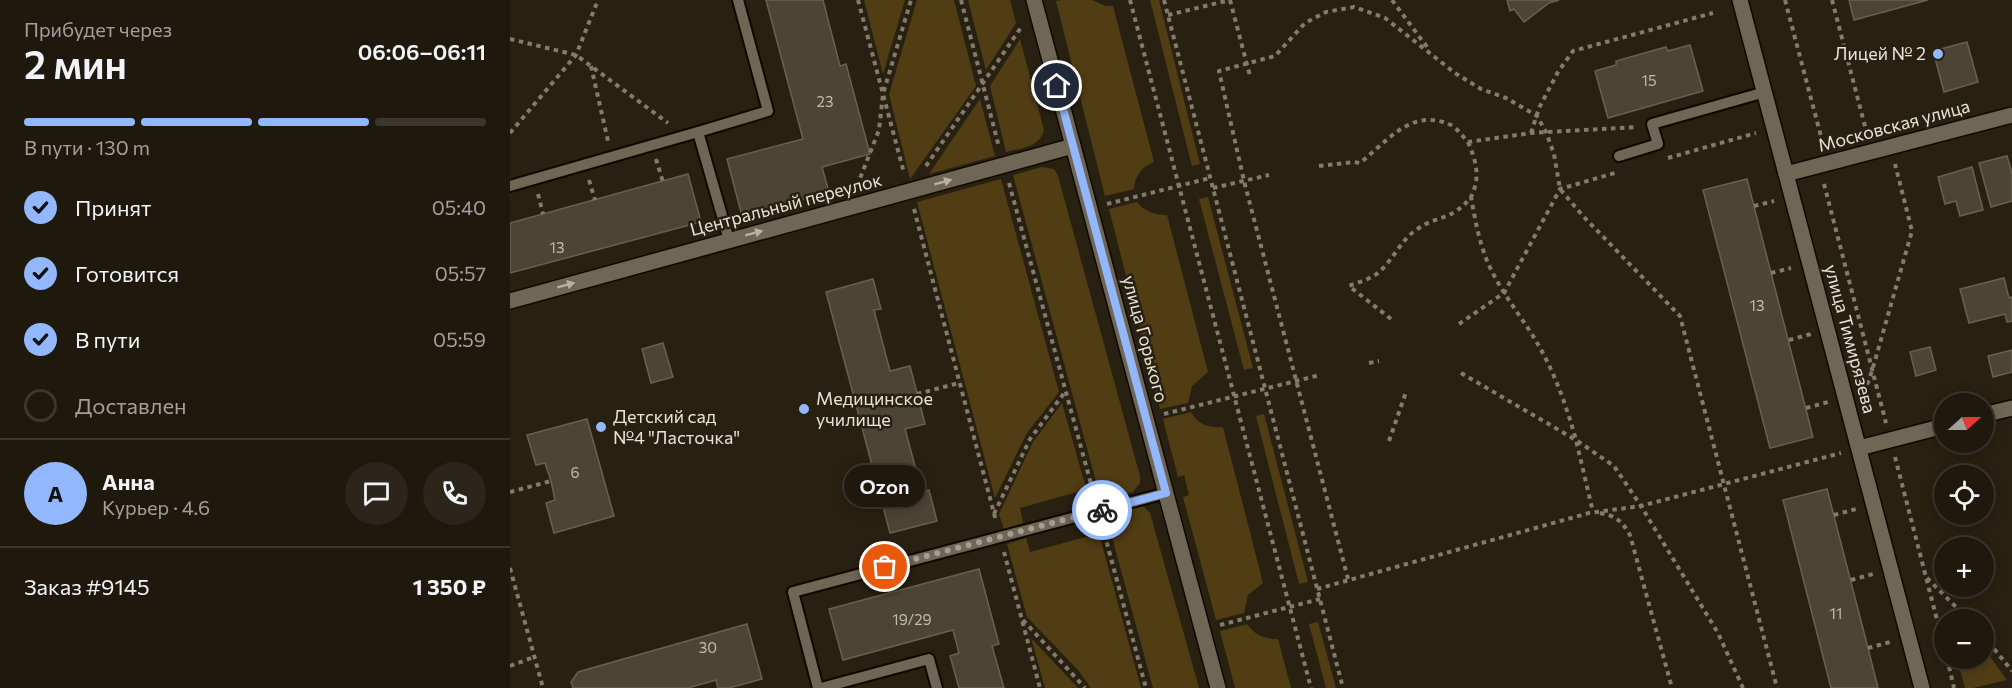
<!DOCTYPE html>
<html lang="ru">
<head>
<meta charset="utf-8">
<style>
  :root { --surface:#1e180d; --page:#2b251b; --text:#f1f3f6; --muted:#a1a09d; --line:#3c372e; --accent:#93b7fd }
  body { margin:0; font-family:Commissioner,sans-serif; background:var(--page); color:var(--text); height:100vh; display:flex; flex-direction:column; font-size:22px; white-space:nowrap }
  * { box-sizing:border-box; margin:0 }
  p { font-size:20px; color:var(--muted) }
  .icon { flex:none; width:33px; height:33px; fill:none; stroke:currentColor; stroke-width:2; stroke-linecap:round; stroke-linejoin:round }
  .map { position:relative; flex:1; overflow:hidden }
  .sheet { display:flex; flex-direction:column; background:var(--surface); width:510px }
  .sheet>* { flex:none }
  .needle { width:39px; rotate:69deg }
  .tools { position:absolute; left:1424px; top:393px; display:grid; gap:12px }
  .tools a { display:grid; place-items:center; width:60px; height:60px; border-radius:50%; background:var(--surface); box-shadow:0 3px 15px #0003,0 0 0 2px var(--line); font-size:30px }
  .pin { position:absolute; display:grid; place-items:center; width:51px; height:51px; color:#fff; margin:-26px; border:3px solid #fff; border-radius:50%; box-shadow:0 2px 6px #0007 }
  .courier { position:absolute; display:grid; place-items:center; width:60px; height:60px; margin:-30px; border:4px solid #93b7fd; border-radius:50%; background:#fff; color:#222; box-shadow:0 2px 8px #0007 }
  .bubble { position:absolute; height:42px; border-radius:21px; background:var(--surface); box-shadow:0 3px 15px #0003,0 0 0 2px var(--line); font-size:20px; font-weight:600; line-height:42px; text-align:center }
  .overview em { font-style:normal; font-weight:600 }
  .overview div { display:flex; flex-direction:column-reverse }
  .overview { display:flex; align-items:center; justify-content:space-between; height:102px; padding:0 24px }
  h1 { font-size:39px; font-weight:600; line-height:45px }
  .bar { display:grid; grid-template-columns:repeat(4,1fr); gap:9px 6px; align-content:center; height:72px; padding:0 24px }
  .bar i { height:8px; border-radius:4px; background:var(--line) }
  .bar .selected { background:var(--accent) }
  .bar p { grid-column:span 4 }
  .line { display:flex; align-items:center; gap:15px; padding:0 24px; border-top:2px solid var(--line) }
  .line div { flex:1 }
  .round { display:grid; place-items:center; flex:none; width:63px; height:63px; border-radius:32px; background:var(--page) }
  ol { padding:0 24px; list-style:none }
  li { display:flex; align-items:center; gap:18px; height:66px }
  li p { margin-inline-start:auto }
  li .icon { padding:6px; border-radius:50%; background:var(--accent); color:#111; stroke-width:4 }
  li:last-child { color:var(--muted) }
  li i { width:33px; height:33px; border:3px solid var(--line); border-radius:50% }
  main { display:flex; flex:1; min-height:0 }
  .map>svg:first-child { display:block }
  .green { fill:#513d14 }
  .building { fill:#4c4434; stroke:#696050; stroke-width:1.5 }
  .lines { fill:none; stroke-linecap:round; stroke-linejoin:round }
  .service-casing { stroke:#100901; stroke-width:14 }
  .minor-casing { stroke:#100901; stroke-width:18 }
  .secondary-casing { stroke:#100901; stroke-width:18 }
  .path { stroke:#827b6e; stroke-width:4; stroke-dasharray:4.5 4.5; stroke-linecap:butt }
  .service { stroke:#6f6655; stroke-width:10 }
  .minor { stroke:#6f6655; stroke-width:15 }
  .secondary { stroke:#6f6655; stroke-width:15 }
  .oneway { fill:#b8b1a4 }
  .done { stroke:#a59f93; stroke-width:6; stroke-dasharray:0 10.8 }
  .route { stroke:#93b7fd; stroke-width:8 }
  .poi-dot { fill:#93b7fd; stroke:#282011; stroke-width:2 }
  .labels { text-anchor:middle; stroke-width:5; stroke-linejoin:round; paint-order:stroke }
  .number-label { font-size:15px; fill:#c1bbb0 }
  .poi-label { font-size:18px; fill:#e8e3d9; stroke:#282011; text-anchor:start }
  .street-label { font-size:18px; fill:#e8e3d9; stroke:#282011 }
</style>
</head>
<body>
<main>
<section class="sheet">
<div class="overview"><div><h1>2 мин</h1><p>Прибудет через</p></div><em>06:06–06:11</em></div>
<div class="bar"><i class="selected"></i><i class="selected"></i><i class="selected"></i><i></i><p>В пути · 130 m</p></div>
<ol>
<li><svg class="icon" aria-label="check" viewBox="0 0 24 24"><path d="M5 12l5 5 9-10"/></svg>Принят<p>05:40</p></li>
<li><svg class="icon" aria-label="check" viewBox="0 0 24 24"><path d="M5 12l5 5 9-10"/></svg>Готовится<p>05:57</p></li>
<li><svg class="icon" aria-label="check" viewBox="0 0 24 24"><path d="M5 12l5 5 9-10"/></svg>В пути<p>05:59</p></li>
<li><i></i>Доставлен</li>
</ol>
<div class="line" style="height:108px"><b class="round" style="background:var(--accent);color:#111">А</b><div><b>Анна</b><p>Курьер · 4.6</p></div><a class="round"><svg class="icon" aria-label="chat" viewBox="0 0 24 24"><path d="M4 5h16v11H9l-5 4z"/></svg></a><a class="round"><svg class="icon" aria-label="phone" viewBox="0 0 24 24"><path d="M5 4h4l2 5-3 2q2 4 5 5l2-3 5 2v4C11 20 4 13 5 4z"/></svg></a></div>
<div class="line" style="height:78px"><div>Заказ #9145</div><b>1 350 ₽</b></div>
</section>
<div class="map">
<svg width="1502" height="688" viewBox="0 0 1502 688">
  <rect width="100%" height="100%" fill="#282011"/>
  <g class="green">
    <path d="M354 0H395L373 74Z"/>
    <path d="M407 0H444L466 86 400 179 379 94Z"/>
    <path d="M458 0H500L506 23 476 70Z"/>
    <path d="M550 0H582L596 6H603L644 162C632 167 625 175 624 189L595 196 546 1Z"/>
    <path d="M640 0H649L690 164 682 166Z"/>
    <path d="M510 39 534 130C530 147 512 148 496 152L480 86Z"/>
    <path d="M470 99 485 156 419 174Z"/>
    <path d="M532 167 544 169 548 176 630 476V483L623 492 591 500 503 175Z"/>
    <path d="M491 179 549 392 517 433 485 498 407 202Z"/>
    <path d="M698 197 743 368 734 370 689 199Z"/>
    <path d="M627 202C635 212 645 215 657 215L698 372 682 386 678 403 650 409 599 209Z"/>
    <path d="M552 403 580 502 575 503 571 491 510 508 513 523 494 529 489 514 523 442Z"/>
    <path d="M681 412C688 425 699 428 713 427L753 583 738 595 734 613 706 620 673 497 679 495 674 475 668 477 653 419Z"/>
    <path d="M754 414 798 582 789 584 746 416Z"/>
    <path d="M633 506 640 513 689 688H643L596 515Z"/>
    <path d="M585 519 631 688H581L568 670 517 617 497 544 516 538 520 552 583 535 579 520Z"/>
    <path d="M808 622 826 688H816L799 624Z"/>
    <path d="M737 624C745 635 754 639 768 639L781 688H725L710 631Z"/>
    <path d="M521 638 568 688H535Z"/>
    <path d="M1473 647 1497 680 1463 688H1455L1447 659 1473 658Z"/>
  </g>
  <g class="building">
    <path d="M256 0H313L330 66 336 64 360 154 312 167 319 192 232 216 217 159 293 139Z"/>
    <path d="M997 0H1049L1039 3 1014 22 1004 9 1000 11Z"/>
    <path d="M1339 0H1418L1344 20Z"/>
    <path d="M1457 42 1468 82 1434 92 1423 51Z"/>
    <path d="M1180 45 1193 91 1098 118 1085 71 1106 65V61L1156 47 1158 51Z"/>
    <path d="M1497 156 1502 173V201L1481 207 1469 163Z"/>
    <path d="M1462 167 1473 210 1450 216 1446 201 1435 204 1428 177Z"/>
    <path d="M178 174 191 222 0 273V223Z"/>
    <path d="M1237 179 1303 437 1260 448 1193 190Z"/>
    <path d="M1494 278 1499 298 1502 297V321L1497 322 1495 314 1459 323 1450 289Z"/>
    <path d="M363 279 371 309 364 310 380 371 400 366 415 424 395 429 412 492 419 490 427 521 380 533 316 292Z"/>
    <path d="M153 343 163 377 141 383 132 349Z"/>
    <path d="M1420 347 1426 370 1406 376 1400 352Z"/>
    <path d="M1502 350V372L1483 377 1478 356Z"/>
    <path d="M77 419 104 516 44 533 36 503 45 500 41 481 35 463 26 465 17 435Z"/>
    <path d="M1317 489 1358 648 1368 688H1321L1273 500Z"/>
    <path d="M469 569 489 644 482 646 494 688H449L440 656 449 653 443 630 333 660 319 609Z"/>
    <path d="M237 624 252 679 219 688H208L206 680 178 688H63L61 682 68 672Z"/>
  </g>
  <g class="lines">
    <defs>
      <g id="service">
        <path d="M1109 156 1148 144 1142 124 1255 92"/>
        <path d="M0 186 188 132"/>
        <path d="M219 240 188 132 258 111 228 0"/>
        <path d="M308 688 283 592 656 493"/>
        <path d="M311 688 419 659 427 688"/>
      </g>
      <g id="minor">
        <path d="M1230 0 1412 688"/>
        <path d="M1276 174 1502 115"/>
        <path d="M0 301 563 146"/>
        <path d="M1473 415 1502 408"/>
        <path d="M1349 448 1434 426"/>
      </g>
      <path id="secondary" d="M524 0 708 688"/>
    </defs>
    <use href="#service" class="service-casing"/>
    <use href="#minor" class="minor-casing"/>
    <use href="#secondary" class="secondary-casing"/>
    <g class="path">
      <path d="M348 0 394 173"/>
      <path d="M451 0 489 147"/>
      <path d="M620 0 801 688"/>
      <path d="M654 0 833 688"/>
      <path d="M720 0 740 76"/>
      <path d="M882 0 917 47"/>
      <path d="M1275 0 1313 144"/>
      <path d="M1322 0 1357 134"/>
      <path d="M658 15 720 0"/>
      <path d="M0 39 66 55 158 123"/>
      <path d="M81 66 98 141"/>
      <path d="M0 133 66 55 88 0"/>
      <path d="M1021 133 1029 108 1048 72 1063 51 1203 13"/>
      <path d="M958 142C966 161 971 177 961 197"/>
      <path d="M1158 158 1246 133"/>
      <path d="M146 159 153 182"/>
      <path d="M416 166 512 26"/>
      <path d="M809 166 844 162 850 163C878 141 901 107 941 125 947 128 953 137 958 142L1021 133 1127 127"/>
      <path d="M79 180 85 200"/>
      <path d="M499 183 584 495"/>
      <path d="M1314 184 1376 423"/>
      <path d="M347 186 369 130 373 94 401 0"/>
      <path d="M703 188 759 175"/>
      <path d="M28 194 33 214"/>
      <path d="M597 204 700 178"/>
      <path d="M1244 206 1264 201"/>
      <path d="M404 209 486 521"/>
      <path d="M1261 273 1281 268"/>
      <path d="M881 319 839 286C849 282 861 279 869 272 883 260 891 240 906 230 928 214 941 222 961 197 965 219 969 242 978 263 991 293 1013 318 1029 346 1046 376 1057 408 1066 440L1104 466 1131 506 1208 633 1233 688"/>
      <path d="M949 324 994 293 1050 189 1105 173"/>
      <path d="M1279 340 1301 334"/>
      <path d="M859 363 869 361"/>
      <path d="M951 373 1066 440 1083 512"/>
      <path d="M1354 393 1362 371 1402 231 1385 164"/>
      <path d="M407 394 449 383"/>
      <path d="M1296 408 1318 402"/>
      <path d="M654 414 810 375"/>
      <path d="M879 441 896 392"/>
      <path d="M1385 457 1434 647"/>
      <path d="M0 492 41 481"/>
      <path d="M1090 513C1106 516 1112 521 1120 535L1162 688"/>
      <path d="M484 514 520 439 555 392"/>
      <path d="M1324 515 1346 509"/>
      <path d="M592 525 636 688"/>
      <path d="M494 552 530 688"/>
      <path d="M0 568 33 688"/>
      <path d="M1417 578 1459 620"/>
      <path d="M838 579 734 181 709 71 765 56 795 23 816 12 844 7 875 18 945 73 971 89 996 98 1027 116 1036 132 1044 154 1050 189 1073 216 1170 316 1267 688"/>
      <path d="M1341 580 1363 574"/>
      <path d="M807 589 1079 513 1131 506 1331 453"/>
      <path d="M513 620 575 688"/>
      <path d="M710 625 810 599"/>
      <path d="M1473 635 1502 671"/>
      <path d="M1358 648 1380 642"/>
      <path d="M1437 658 1444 688"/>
      <path d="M0 666 24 657"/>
    </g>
    <use href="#service" class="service"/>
    <use href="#minor" class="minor"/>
    <use href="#secondary" class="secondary"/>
  </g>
  <defs><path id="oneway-solid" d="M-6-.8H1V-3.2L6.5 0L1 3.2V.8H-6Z" transform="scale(1.5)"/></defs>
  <g class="oneway">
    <use href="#oneway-solid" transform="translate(433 182) rotate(-15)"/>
    <use href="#oneway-solid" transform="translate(244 233) rotate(-15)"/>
    <use href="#oneway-solid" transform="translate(56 285) rotate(-15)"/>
  </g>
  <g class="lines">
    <path class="done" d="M375 567 592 510"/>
    <path class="route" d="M547 86 656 493 592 510"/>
  </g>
  <g class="poi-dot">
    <circle cx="1428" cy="54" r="6"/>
    <circle cx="294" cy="409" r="6"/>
    <circle cx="91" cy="427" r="6"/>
  </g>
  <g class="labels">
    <g class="number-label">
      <text x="1139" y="86">15</text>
      <text x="315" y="107">23</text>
      <text x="47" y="253">13</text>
      <text x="1247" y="311">13</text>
      <text x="65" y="478">6</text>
      <text x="1326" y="619">11</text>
      <text x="402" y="625">19/29</text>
      <text x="198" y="653">30</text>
    </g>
    <g class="poi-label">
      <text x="1416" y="60" text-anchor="end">Лицей № 2</text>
      <text x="306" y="405">Медицинское<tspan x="306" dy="21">училище</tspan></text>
      <text x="103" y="423">Детский сад<tspan x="103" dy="21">№4 "Ласточка"</tspan></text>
    </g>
    <g class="street-label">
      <text transform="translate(1384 126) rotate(-15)" y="6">Московская улица</text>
      <text transform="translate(276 205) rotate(-15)" y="6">Центральный переулок</text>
      <text transform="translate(635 339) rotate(75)" y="6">улица Горького</text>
      <text transform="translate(1340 339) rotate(75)" y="6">улица Тимирязева</text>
    </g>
  </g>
</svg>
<div class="tools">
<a><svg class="needle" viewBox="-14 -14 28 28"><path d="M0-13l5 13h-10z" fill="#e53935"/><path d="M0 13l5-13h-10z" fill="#a1a09d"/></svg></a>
<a><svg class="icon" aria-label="locate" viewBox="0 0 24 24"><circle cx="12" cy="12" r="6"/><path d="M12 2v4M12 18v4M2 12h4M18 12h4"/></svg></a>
<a>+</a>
<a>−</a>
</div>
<div class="pin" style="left:375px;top:567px;background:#ea580c"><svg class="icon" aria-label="bag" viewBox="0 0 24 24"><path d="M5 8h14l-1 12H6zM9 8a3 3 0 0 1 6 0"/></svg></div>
<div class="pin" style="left:547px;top:86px;background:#1f2937"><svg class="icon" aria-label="home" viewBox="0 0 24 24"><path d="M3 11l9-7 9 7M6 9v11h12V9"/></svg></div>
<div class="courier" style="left:592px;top:510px"><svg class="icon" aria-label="bike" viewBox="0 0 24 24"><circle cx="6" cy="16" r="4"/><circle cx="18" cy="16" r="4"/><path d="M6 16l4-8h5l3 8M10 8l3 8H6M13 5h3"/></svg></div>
<div class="bubble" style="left:334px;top:465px;width:81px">Ozon</div>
</div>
</main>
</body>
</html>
